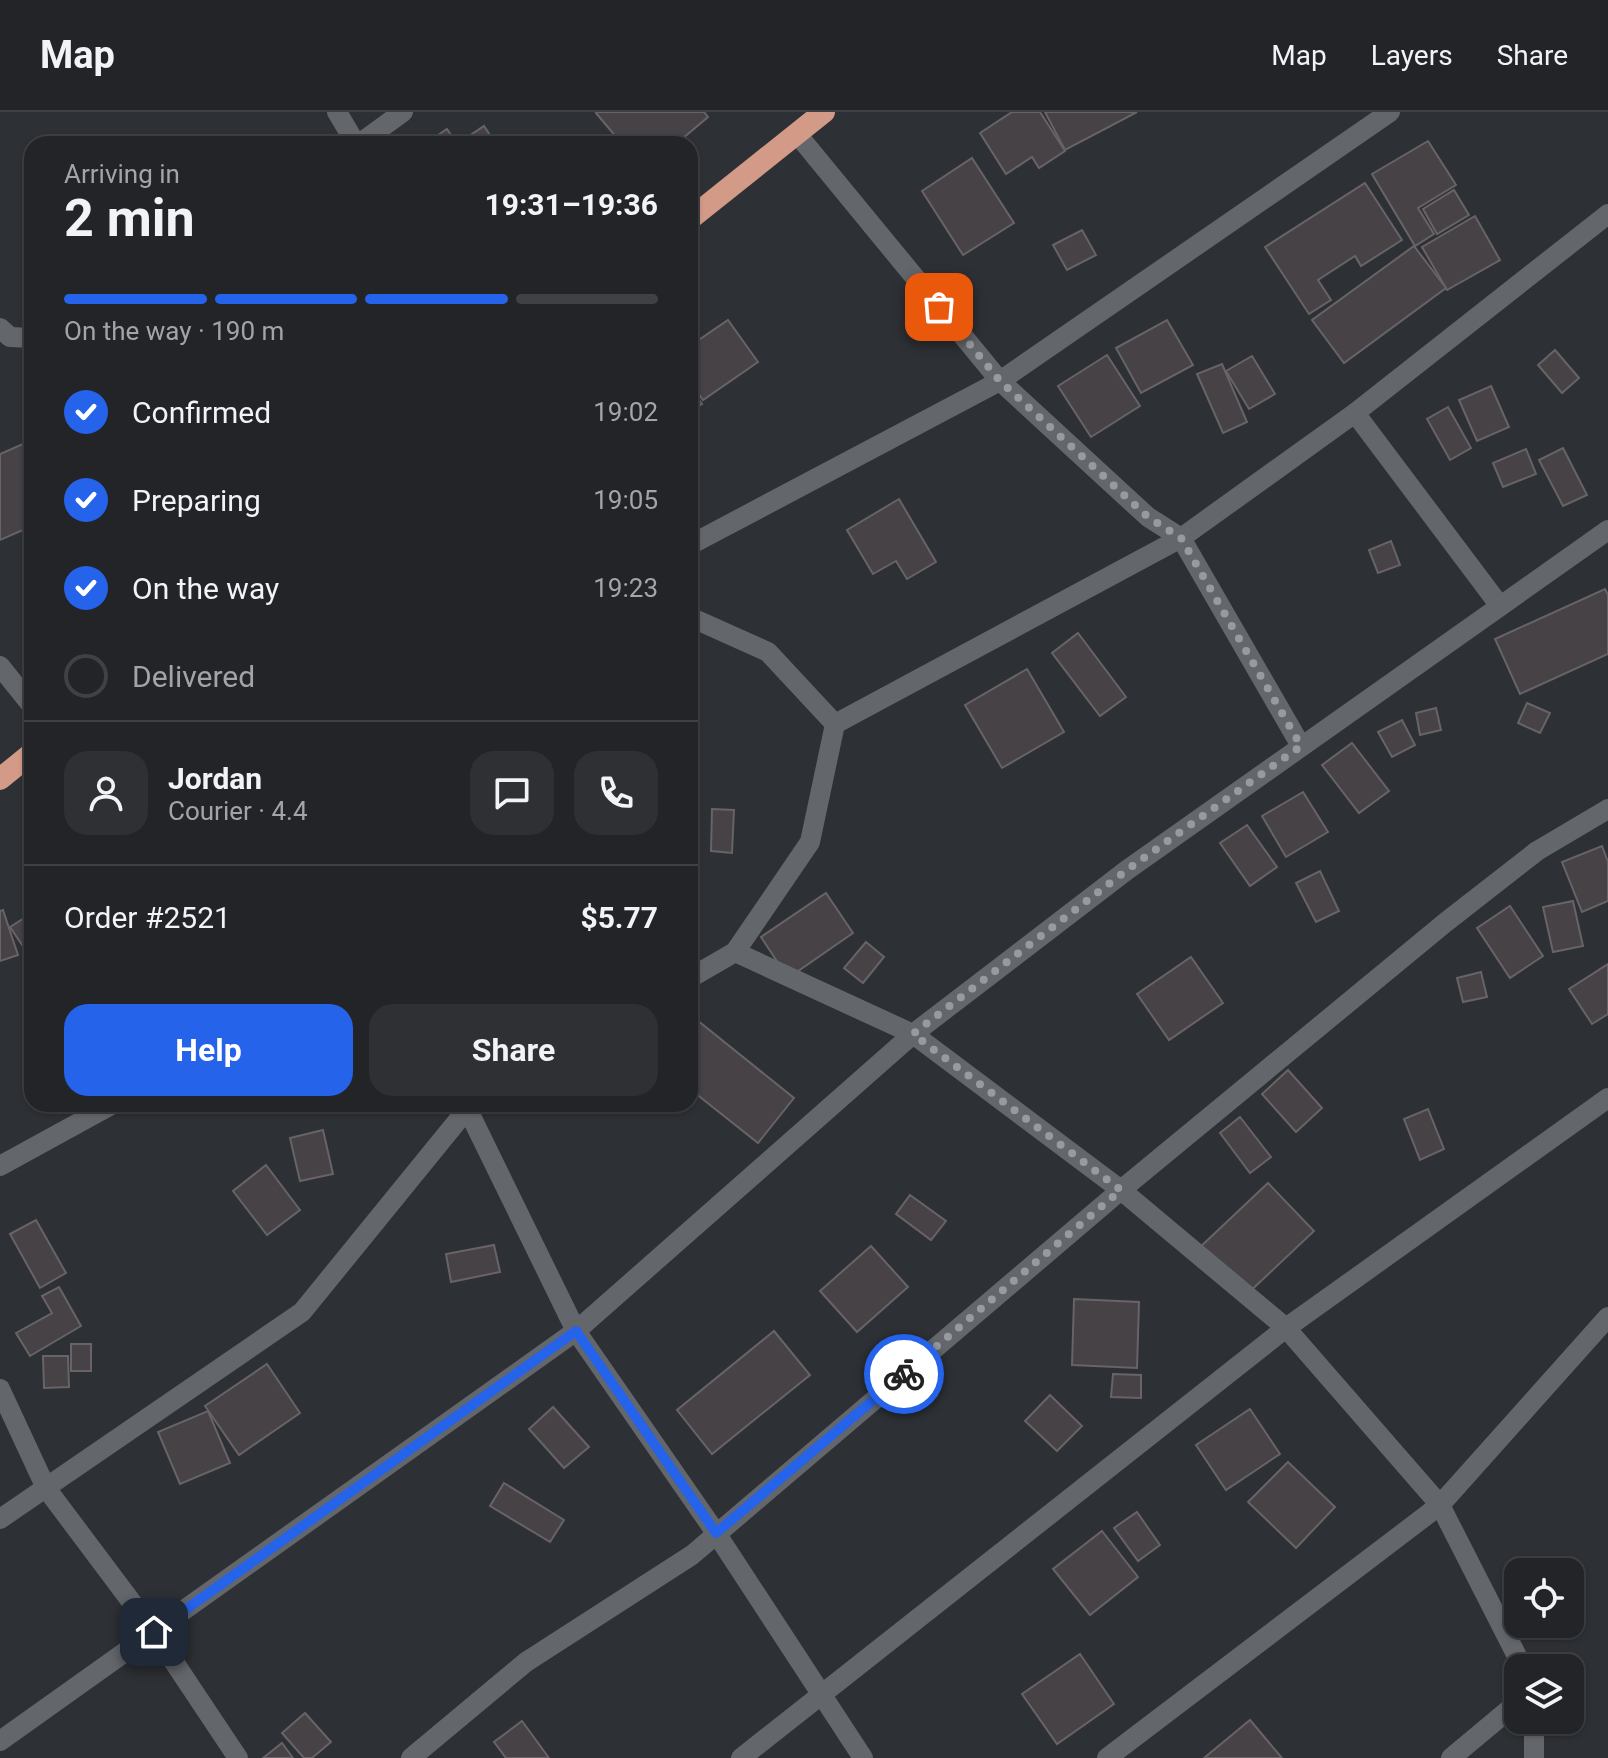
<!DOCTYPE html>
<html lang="en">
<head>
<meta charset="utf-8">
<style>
  :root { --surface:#222427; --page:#2e3033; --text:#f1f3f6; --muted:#a2a4a7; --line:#3f4144; --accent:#2563eb }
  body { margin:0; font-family:Roboto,sans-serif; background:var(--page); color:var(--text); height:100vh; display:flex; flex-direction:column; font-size:30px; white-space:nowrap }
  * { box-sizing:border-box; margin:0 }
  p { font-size:26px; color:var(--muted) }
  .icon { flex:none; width:44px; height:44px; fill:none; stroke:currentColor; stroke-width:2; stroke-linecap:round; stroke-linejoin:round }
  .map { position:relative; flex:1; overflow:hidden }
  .side { position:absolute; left:24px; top:24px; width:674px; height:976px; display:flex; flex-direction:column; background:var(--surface); border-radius:24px; box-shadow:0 2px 6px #0004,0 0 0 2px var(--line) }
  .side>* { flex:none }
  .tools { position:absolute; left:1504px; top:1446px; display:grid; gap:16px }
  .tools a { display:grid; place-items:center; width:80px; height:80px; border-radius:16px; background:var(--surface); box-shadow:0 2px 6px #0004,0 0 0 2px var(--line); font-size:40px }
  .pin { position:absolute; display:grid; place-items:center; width:68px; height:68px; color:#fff; margin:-34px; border-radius:16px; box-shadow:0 4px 12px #0006 }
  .courier { position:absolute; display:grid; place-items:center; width:80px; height:80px; margin:-40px; border:6px solid #2563eb; border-radius:50%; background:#fff; color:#222; box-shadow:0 2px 10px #0007 }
  .headline em { font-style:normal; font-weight:700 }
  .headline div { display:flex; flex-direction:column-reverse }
  .headline { display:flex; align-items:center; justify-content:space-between; height:136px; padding:0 40px }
  h1 { font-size:52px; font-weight:700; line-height:60px }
  .bar { display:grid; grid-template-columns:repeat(4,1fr); gap:12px 8px; align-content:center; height:96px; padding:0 40px }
  .bar i { height:10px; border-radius:6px; background:var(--line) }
  .bar .current { background:var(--accent) }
  .bar p { grid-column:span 4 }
  .line { display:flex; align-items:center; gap:20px; padding:0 40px; border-top:2px solid var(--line) }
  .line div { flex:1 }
  .round { display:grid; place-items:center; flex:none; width:84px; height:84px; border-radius:24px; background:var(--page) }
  ol { padding:0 40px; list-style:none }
  li { display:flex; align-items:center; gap:24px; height:88px }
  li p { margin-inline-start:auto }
  li .icon { padding:8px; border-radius:50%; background:var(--accent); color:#fff; stroke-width:4 }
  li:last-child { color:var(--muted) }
  li i { width:44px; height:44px; border:4px solid var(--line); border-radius:50% }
  .button { display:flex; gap:16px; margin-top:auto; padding:16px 40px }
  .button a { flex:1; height:92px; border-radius:24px; background:var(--accent); color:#fff; font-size:32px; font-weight:700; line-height:92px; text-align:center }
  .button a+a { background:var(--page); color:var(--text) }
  header { display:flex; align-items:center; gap:48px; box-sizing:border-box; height:112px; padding:0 40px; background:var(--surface); border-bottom:2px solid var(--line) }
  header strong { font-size:38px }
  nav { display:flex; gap:44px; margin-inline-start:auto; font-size:28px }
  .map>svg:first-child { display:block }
  .building { fill:#464246; stroke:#676367; stroke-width:2 }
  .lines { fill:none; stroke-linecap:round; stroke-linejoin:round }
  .minor { stroke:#63666b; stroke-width:20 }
  .trunk { stroke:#d49a88; stroke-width:22 }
  .done { stroke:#989b9e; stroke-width:8; stroke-dasharray:0 14.4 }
  .route { stroke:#2563eb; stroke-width:10 }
</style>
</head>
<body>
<header>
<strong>Map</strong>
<nav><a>Map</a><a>Layers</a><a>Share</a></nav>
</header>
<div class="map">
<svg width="1608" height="1646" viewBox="0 0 1608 1646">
  <rect width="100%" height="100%" fill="#2d3034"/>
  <g class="building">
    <path d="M598 0H704L708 5 676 32H622L596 1Z"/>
    <path d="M1012 0H1040L1065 39 1039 56 1032 45 1006 62 980 21Z"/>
    <path d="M1045 0H1137L1065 38Z"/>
    <path d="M484 14 496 32H457Z"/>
    <path d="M447 17 457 32H425Z"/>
    <path d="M1428 29 1456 73 1418 96 1434 122 1415 134 1372 62Z"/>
    <path d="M972 46 1014 111 963 143 922 79Z"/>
    <path d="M1365 71 1402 128 1361 154 1355 144 1318 168 1331 188 1309 202 1265 135Z"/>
    <path d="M1454 78 1469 103 1437 122 1423 97Z"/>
    <path d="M1475 104 1500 148 1447 178 1422 135Z"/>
    <path d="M1082 118 1096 143 1067 158 1053 133Z"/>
    <path d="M1414 134 1446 176 1344 251 1312 208Z"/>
    <path d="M728 208 758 250 703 288 690 269V234Z"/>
    <path d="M1167 208 1193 253 1141 281 1116 236Z"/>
    <path d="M1555 238 1579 266 1562 281 1538 253Z"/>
    <path d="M1107 243 1140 294 1091 325 1058 274Z"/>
    <path d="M1252 244 1275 282 1249 297 1226 259Z"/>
    <path d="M1222 252 1247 310 1223 321 1197 262Z"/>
    <path d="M1491 274 1509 315 1477 329 1459 288Z"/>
    <path d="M690 275 702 292 690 300Z"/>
    <path d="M1448 295 1471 336 1450 348 1427 307Z"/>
    <path d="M32 328V414L0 428V342Z"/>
    <path d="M1563 336 1587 383 1563 394 1539 348Z"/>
    <path d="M1526 337 1536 362 1503 375 1493 351Z"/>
    <path d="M899 387 936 450 907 467 896 449 873 462 847 418Z"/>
    <path d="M1391 429 1400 453 1378 461 1369 438Z"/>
    <path d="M1605 477 1608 483V542L1520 582 1495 527Z"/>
    <path d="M1078 521 1126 585 1100 604 1052 541Z"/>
    <path d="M1027 557 1064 620 1002 656 965 593Z"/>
    <path d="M1527 591 1550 601 1540 621 1518 611Z"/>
    <path d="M1436 596 1441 618 1420 623 1416 601Z"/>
    <path d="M1402 608 1415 633 1392 645 1378 620Z"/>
    <path d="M1352 631 1389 679 1359 701 1322 653Z"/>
    <path d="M1303 680 1328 720 1286 745 1262 704Z"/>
    <path d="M712 697 734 698 732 741 711 739Z"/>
    <path d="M1247 713 1277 755 1250 774 1220 731Z"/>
    <path d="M1602 734 1608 750V789L1582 800 1562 750Z"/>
    <path d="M1320 759 1339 799 1316 810 1296 771Z"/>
    <path d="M826 781 853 821 788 866 761 825Z"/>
    <path d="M1573 789 1583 834 1553 840 1543 795Z"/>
    <path d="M1510 794 1543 844 1510 866 1477 816Z"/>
    <path d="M3 798 18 843 0 849V799Z"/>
    <path d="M32 801V841L29 843 10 815Z"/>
    <path d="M866 830 884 845 863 871 844 856Z"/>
    <path d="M1191 845 1223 891 1169 928 1137 882Z"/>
    <path d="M1608 852V902L1592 912 1569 877Z"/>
    <path d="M1481 860 1487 885 1463 890 1457 866Z"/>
    <path d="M692 904 794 986 758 1031 690 977Z"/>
    <path d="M1288 958 1322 996 1296 1020 1262 982Z"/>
    <path d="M1428 997 1444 1037 1420 1048 1404 1007Z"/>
    <path d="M1240 1005 1271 1045 1250 1061 1220 1021Z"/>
    <path d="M323 1018 333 1062 300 1069 290 1026Z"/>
    <path d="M266 1053 300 1098 267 1123 233 1079Z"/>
    <path d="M1268 1071 1314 1119 1243 1186 1197 1138Z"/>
    <path d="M910 1083 946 1109 931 1128 896 1102Z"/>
    <path d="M36 1108 66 1161 40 1176 10 1122Z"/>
    <path d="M494 1133 500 1160 451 1170 446 1142Z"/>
    <path d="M871 1134 908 1175 857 1220 820 1179Z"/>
    <path d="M59 1175 81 1214 30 1244 16 1221 52 1201 42 1184Z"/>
    <path d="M1074 1187 1139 1190 1137 1256 1072 1253Z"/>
    <path d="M774 1219 810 1263 712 1342 677 1298Z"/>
    <rect x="71" y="1232" width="20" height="27"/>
    <path d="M43 1244H68L69 1275 44 1276Z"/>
    <path d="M267 1252 300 1301 239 1343 205 1294Z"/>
    <path d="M1113 1262 1141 1263V1286L1111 1285Z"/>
    <path d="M1050 1283 1082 1314 1057 1339 1025 1309Z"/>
    <path d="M553 1295 589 1335 564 1356 529 1317Z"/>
    <path d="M1250 1297 1280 1342 1226 1378 1196 1333Z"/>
    <path d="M208 1299 230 1351 180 1372 158 1320Z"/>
    <path d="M1288 1350 1335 1395 1296 1436 1248 1390Z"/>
    <path d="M504 1371 564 1408 550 1430 490 1394Z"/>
    <path d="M1137 1400 1160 1433 1138 1449 1114 1416Z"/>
    <path d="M1102 1419 1138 1465 1090 1503 1053 1457Z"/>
    <path d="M1080 1542 1114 1592 1057 1632 1022 1582Z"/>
    <path d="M305 1601 331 1630 312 1646H304L282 1621Z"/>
    <path d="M1250 1608 1282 1646H1204Z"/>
    <path d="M522 1609 549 1646H506L494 1630Z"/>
    <path d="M282 1631 293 1646H263Z"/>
  </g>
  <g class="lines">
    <g class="minor">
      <path d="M337 0 356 32"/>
      <path d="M797 22 1000 269 1148 405 1181 426 1301 634"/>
      <path d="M359 32 403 0"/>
      <path d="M0 216 10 225 32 226"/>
      <path d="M1355 301 1500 494"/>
      <path d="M690 433 1000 269 1390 0"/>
      <path d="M690 505 768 540 835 612"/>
      <path d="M0 554 32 594"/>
      <path d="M735 840 913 922 1127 758 1608 418"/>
      <path d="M690 866 735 840 810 730 835 612 1181 426 1355 301 1608 102"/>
      <path d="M465 992 576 1219 716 1421 863 1646"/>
      <path d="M0 1054 113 992"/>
      <path d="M0 1277 46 1376 154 1520 238 1646"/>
      <path d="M0 1407 302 1200 468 996 474 992"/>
      <path d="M1523 1556 1440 1393 1608 1205"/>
      <path d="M1534 1608V1646"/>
      <path d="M0 1629 576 1219 913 922 1121 1078 1446 810 1537 739 1608 697"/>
      <path d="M411 1646 526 1550 692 1443 1121 1078 1286 1216 1440 1393 1107 1646"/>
      <path d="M741 1646 1286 1216 1608 986"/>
      <path d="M1451 1646 1518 1590"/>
    </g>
    <g class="trunk">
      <path d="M690 107 824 0"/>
      <path d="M0 667 32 641"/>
    </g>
  </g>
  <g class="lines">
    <path class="done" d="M904 1262 1121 1078 913 922 1127 758 1301 634 1181 426 1148 405 1000 269 939 195"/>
    <path class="route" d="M154 1520 576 1219 716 1421 904 1262"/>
  </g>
</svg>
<div class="tools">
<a><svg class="icon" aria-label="locate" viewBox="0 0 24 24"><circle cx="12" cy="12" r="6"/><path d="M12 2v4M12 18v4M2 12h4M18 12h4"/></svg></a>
<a><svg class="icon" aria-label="layers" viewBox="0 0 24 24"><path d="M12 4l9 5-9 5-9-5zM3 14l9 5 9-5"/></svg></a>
</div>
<div class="pin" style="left:939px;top:195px;background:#ea580c"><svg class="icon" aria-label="bag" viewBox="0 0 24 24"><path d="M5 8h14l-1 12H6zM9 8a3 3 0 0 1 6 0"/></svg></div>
<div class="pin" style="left:154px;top:1520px;background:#1f2937"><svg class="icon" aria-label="home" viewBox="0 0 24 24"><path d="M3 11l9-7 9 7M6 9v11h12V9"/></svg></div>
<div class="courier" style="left:904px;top:1262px"><svg class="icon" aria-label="bike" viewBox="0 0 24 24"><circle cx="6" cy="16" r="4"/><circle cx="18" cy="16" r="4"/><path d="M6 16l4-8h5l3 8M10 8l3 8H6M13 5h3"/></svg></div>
<section class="side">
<div class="headline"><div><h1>2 min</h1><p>Arriving in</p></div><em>19:31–19:36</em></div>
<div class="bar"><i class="current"></i><i class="current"></i><i class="current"></i><i></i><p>On the way · 190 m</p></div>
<ol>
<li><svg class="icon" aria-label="check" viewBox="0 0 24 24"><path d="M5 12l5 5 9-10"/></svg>Confirmed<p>19:02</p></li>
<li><svg class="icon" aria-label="check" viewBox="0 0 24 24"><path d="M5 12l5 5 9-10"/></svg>Preparing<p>19:05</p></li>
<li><svg class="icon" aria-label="check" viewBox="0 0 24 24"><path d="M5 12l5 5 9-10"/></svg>On the way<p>19:23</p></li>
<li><i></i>Delivered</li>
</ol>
<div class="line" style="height:144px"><a class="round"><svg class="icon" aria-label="person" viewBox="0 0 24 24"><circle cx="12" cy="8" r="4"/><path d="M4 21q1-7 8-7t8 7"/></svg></a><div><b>Jordan</b><p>Courier · 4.4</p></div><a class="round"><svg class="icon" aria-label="chat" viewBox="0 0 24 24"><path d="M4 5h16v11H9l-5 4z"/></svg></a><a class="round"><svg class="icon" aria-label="phone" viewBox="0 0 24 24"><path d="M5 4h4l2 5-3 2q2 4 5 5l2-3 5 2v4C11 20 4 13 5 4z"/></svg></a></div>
<div class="line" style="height:104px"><div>Order #2521</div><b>$5.77</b></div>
<div class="button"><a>Help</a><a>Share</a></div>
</section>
</div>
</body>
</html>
